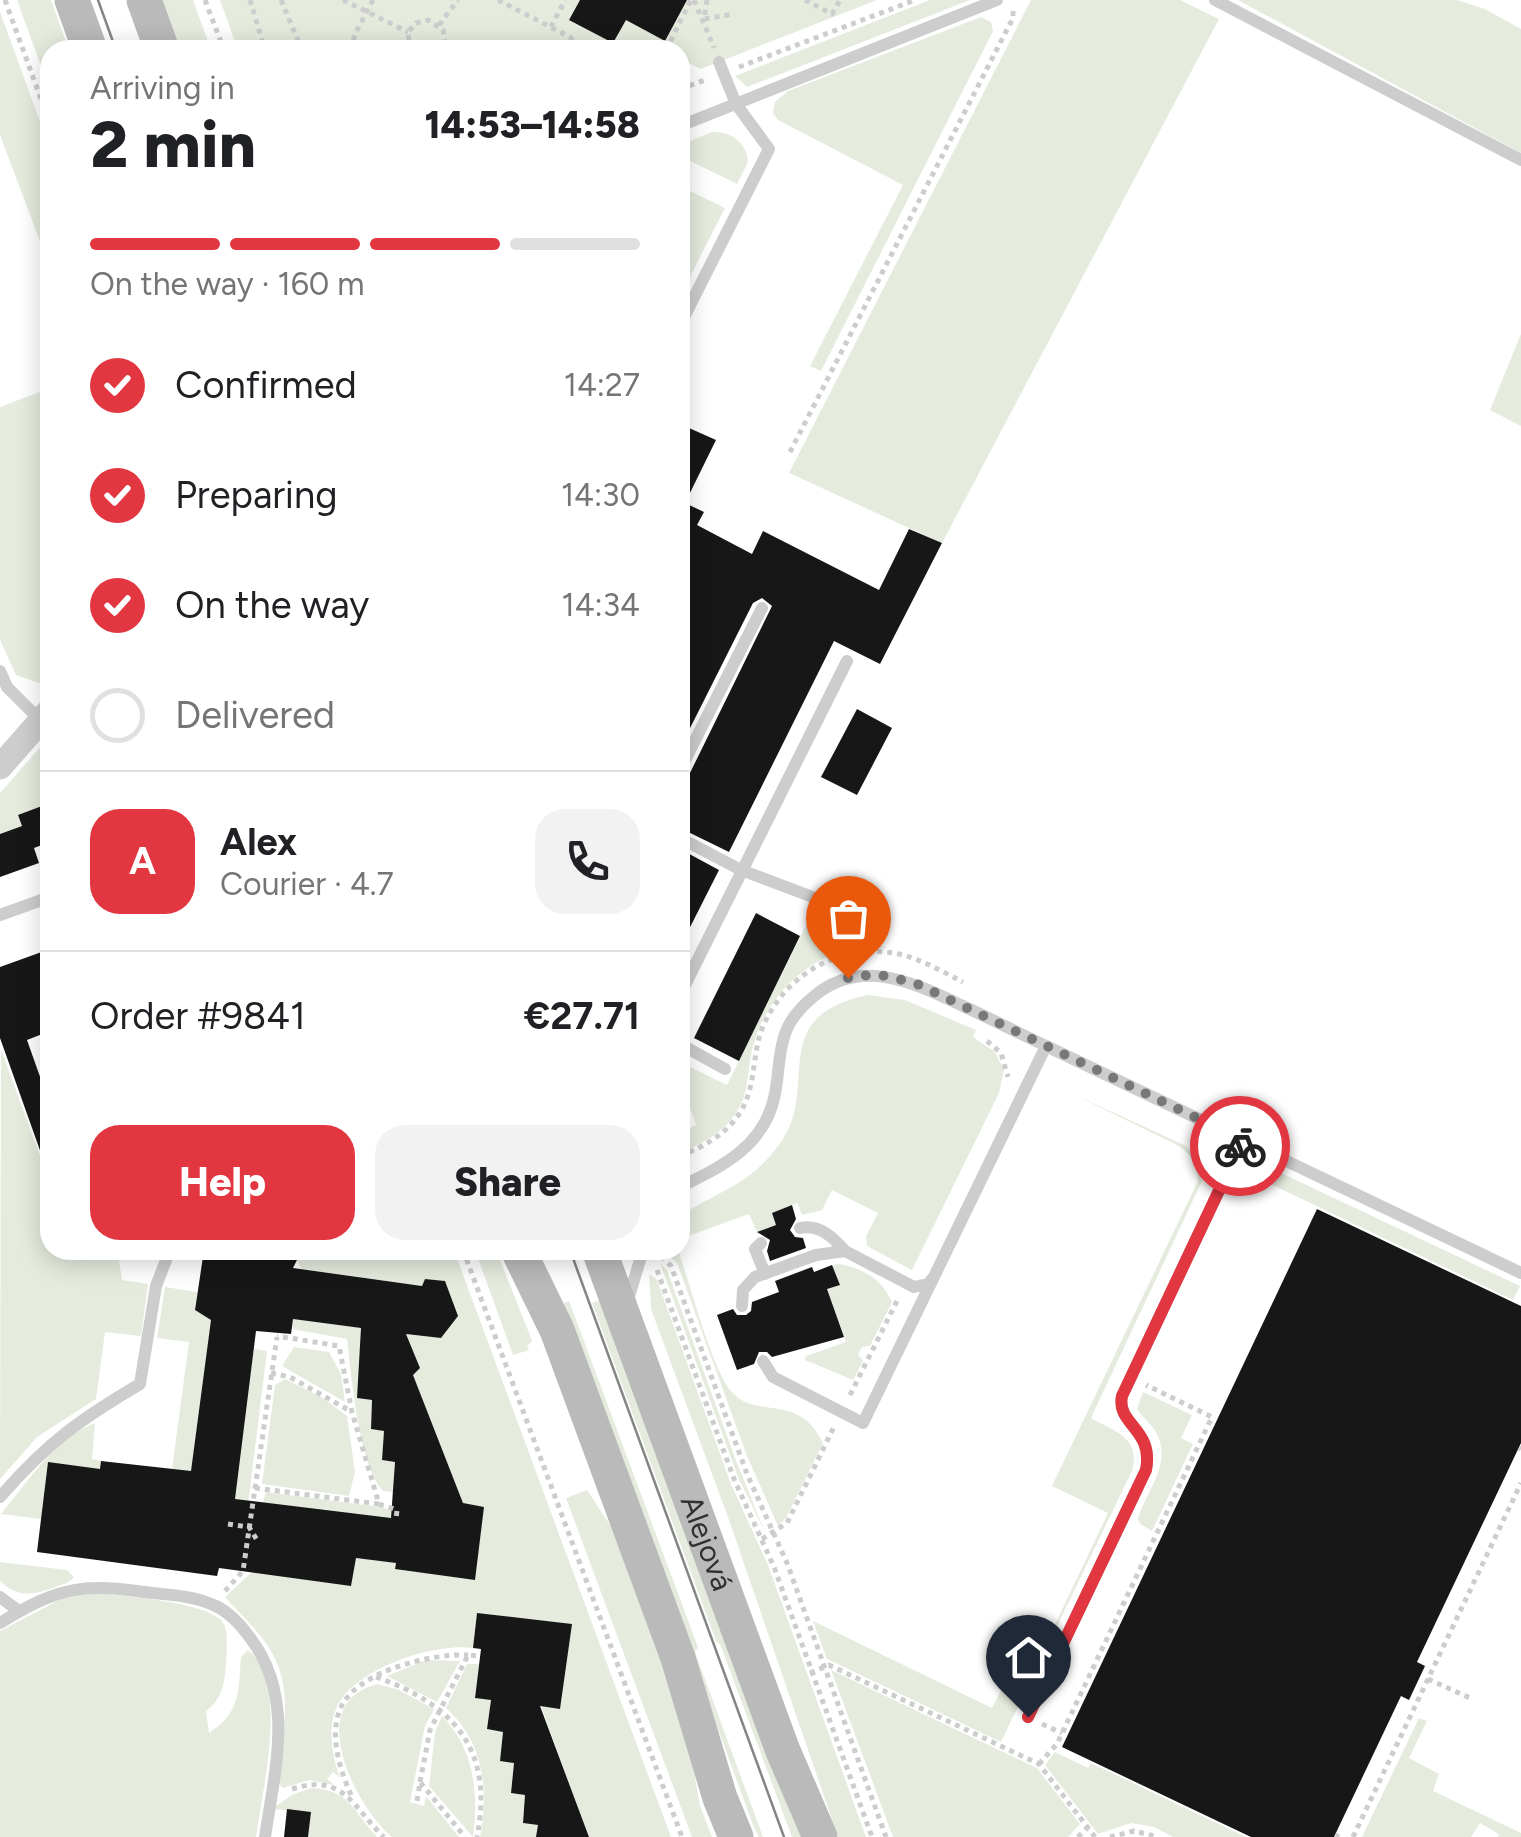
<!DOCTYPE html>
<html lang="en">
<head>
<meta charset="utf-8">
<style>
  :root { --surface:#fff; --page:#f2f2f2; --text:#202124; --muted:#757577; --line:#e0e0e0; --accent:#e23640 }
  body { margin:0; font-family:Figtree,sans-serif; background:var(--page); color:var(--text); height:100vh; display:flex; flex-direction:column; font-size:38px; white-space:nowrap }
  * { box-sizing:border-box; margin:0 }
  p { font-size:32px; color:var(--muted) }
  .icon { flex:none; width:55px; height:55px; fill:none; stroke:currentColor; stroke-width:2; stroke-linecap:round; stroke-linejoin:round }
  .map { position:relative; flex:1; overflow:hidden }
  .sheet { position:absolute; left:40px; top:40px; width:650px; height:1220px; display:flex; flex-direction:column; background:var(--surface); border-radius:30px; box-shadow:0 5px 25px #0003 }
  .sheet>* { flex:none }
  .pin { position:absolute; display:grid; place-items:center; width:85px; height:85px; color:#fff; margin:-102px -42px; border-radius:50% 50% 50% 0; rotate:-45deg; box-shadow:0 0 10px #0007 }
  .pin .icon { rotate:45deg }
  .courier { position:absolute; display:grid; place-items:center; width:100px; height:100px; margin:-50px; border:8px solid #e23640; border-radius:50%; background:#fff; color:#222; box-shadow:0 2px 12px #0007 }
  .summary em { font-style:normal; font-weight:800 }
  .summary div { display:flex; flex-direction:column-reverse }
  .summary { display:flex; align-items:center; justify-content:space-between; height:170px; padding:0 50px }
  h1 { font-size:65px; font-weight:800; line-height:75px }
  .bar { display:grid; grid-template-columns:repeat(4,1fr); gap:15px 10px; align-content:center; height:120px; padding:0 50px }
  .bar i { height:12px; border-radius:8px; background:var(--line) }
  .bar .selected { background:var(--accent) }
  .bar p { grid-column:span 4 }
  .line { display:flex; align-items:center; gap:25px; padding:0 50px; border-top:2px solid var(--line) }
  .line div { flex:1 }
  .round { display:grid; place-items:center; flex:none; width:105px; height:105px; border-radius:30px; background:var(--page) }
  ol { padding:0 50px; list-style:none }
  li { display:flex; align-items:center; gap:30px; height:110px }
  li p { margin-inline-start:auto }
  li .icon { padding:10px; border-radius:50%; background:var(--accent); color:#fff; stroke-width:4 }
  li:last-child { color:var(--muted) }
  li i { width:55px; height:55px; border:5px solid var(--line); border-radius:50% }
  .cta { display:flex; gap:20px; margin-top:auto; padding:20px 50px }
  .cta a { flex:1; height:115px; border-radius:30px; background:var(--accent); color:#fff; font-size:40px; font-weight:800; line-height:115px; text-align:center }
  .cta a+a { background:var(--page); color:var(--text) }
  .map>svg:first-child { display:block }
  .green { fill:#e5ecde }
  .building { fill:#171717; fill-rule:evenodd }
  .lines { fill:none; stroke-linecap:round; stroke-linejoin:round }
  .path { stroke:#cdcdcd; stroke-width:5; stroke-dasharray:5 5; stroke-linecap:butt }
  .lane { stroke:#cdcdcd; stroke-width:12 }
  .street { stroke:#cdcdcd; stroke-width:25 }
  .secondary { stroke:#bababa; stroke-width:35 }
  .tram { stroke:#858585; stroke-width:2.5 }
  .done { stroke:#787878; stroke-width:10; stroke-dasharray:0 18 }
  .route { stroke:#e23640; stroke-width:12 }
  .labels { text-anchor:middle; stroke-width:10; stroke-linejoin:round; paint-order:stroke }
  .street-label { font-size:30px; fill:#303030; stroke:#fff }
</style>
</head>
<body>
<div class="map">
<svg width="1521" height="1837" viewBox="0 0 1521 1837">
  <rect width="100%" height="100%" fill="#fff"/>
  <g class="green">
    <path d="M17 0H51L69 50H50V91Z"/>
    <path d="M157 0H193L211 50H175Z"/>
    <path d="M220 0H877L701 69 680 59V50H238Z"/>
    <path d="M930 0H970L747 87 735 76Z"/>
    <path d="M1031 0H1180L1219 19 942 543 789 473Z"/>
    <path d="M1238 0H1457L1485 9 1521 29V153Z"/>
    <path d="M0 12 50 149V268L0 135Z"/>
    <path d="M981 17 991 22 993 31 821 371 810 366 903 185 778 120 773 113 775 102 788 91Z"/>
    <path d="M712 132C731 131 747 143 748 162L737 184 680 156V145Z"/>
    <path d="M680 186 725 208 680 296Z"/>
    <path d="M1521 334V426L1490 410Z"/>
    <path d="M50 388V677L39 683 16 675 0 640V407Z"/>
    <path d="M50 736V803L18 816 22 826 0 834V793Z"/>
    <path d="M814 909 886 948C822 942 770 986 753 1046 747 1068 750 1093 736 1113 722 1134 703 1143 680 1153V1133L696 1125 680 1080V1062L727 1085Z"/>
    <path d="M868 995 905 1000 976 1030 973 1037 995 1052 1004 1070 999 1093 912 1270 867 1246 866 1236 878 1213 832 1190 822 1210 802 1215 797 1203 772 1213 776 1225 757 1232 749 1214 680 1239V1216C723 1188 752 1185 783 1139 819 1084 766 1016 868 995Z"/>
    <path d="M1 1049 50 1184V1250H151L119 1261 122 1280 148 1284 141 1336 105 1332 96 1399 37 1437 0 1479Z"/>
    <path d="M1069 1092 1186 1146 1198 1158 1202 1181 1091 1418C1115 1432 1141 1437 1132 1471L1001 1742 827 1659 813 1621 992 1708 1025 1644 1042 1652 1108 1513 1052 1486 1198 1181C1198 1164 1192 1156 1179 1146Z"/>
    <path d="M1258 1162 1520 1286 1513 1300 1254 1176Z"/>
    <path d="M302 1250H454L671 1837H589L541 1706 560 1708 571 1624 477 1613 473 1648C435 1643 353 1668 336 1709 327 1729 333 1759 340 1778L333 1772 327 1779 334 1785 309 1780 283 1788 276 1781C282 1738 295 1691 271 1651 259 1631 241 1615 225 1597L252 1572 356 1558 396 1563 395 1568 474 1579 484 1507 464 1505 413 1375 420 1368 406 1334 441 1338 457 1316 445 1281 425 1279 422 1286 301 1269 297 1259Z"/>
    <path d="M475 1250H496L531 1338 532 1342 527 1345 529 1350 513 1355Z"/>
    <path d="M663 1250H678C691 1285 710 1365 731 1391 756 1421 798 1391 823 1443L786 1518 778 1526 747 1456 677 1263Z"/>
    <path d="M660 1263 667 1270 735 1458 765 1532 738 1477Z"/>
    <path d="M839 1264C864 1269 881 1278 892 1302L870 1346 862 1347 858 1354 863 1361 853 1380 805 1360 806 1356 846 1342 827 1289 839 1285 832 1265Z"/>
    <path d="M649 1274 657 1280 731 1484 768 1565 866 1837H838L729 1520 651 1309Z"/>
    <path d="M165 1287 197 1292 195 1310 208 1318 212 1314 191 1472 172 1469 189 1342 157 1338Z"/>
    <path d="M602 1299 802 1837H792L720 1644 716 1641 592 1303Z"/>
    <path d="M569 1301 698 1647 695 1652 763 1837H759L753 1825 564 1307V1303Z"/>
    <path d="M293 1319 361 1328 375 1363 357 1398 372 1400 371 1429 384 1431 382 1460 395 1462 393 1492 383 1491C359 1466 351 1374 347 1339L292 1329Z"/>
    <path d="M294 1347 329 1352 341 1374 345 1402 282 1366Z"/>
    <path d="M254 1349 267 1351 246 1521 231 1500Z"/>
    <path d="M285 1379 321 1397 347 1416 355 1472 349 1496 262 1484 275 1385Z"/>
    <path d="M1143 1392 1192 1415 1181 1438 1193 1444 1152 1531 1140 1524 1138 1519C1146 1491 1172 1465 1157 1434 1152 1425 1143 1418 1137 1409Z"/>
    <path d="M95 1423 92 1459 101 1461 99 1477 48 1462 41 1519 1 1514C27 1483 55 1438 95 1423Z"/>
    <path d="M587 1490 616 1534 686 1727 700 1806 712 1837H692L566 1498Z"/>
    <path d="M266 1492 381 1507 392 1511 391 1519 260 1512Z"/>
    <path d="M0 1562 67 1570 74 1577C67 1585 62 1584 53 1588 31 1595 18 1598 0 1581Z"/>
    <path d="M97 1593C121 1596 213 1602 224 1624 228 1632 227 1653 226 1663 225 1681 222 1700 206 1711L209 1733C241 1712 238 1692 241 1657L248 1650C290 1683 262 1790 256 1837H0V1631L63 1598Z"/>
    <path d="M426 1660 460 1661 437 1702 387 1676Z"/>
    <path d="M467 1664H479L475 1697 491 1700 487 1729 503 1732 500 1761 514 1763 511 1792 525 1795 523 1823 538 1825 537 1837H480C489 1790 484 1742 446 1708Z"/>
    <path d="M831 1670 1037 1768 1080 1824 1068 1837H893Z"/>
    <path d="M378 1684 399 1690 434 1709 425 1726 410 1802 424 1806 426 1796 459 1837H392C355 1806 302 1702 378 1684Z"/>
    <path d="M442 1716C474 1748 479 1794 473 1837L429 1786 435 1732Z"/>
    <path d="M1419 1718 1427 1721 1409 1758 1439 1774 1433 1791 1521 1833V1837H1498L1499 1834 1480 1823 1471 1837H1362Z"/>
    <path d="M1055 1752 1088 1768 1091 1763 1246 1837H1173L1154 1827 1131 1823 1098 1834 1045 1765Z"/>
    <path d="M311 1788C351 1790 353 1812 377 1837H308L310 1812 272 1809 292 1795Z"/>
  </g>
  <g class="building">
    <path d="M580 0H687L665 41 626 20 613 43 569 20Z"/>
    <path d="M680 424 716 440 685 503 704 512 697 525 752 554 763 531 879 590 909 529 942 543 880 664 834 641 729 852 680 828V780L689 775 772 606 762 598 753 603 680 748Z"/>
    <path d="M857 709 892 728 857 795 821 777Z"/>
    <path d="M50 803V842L34 848 39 863 0 877V834L22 826 18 815Z"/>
    <path d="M680 849 719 870 680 947Z"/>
    <path d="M756 913 800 936 739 1061 694 1038Z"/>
    <path d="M50 949V1031L27 1040 50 1105V1170H47L0 1038V967Z"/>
    <path d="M792 1205 796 1219 790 1230 795 1237 803 1238 806 1248 770 1261 767 1251 770 1240 757 1232 776 1225 772 1213Z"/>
    <path d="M1317 1209 1521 1306V1443L1417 1662 1425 1666 1409 1700 1401 1696 1334 1837H1251L1062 1747Z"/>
    <path d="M204 1250H302L293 1268 422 1286 425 1279 445 1281 458 1316 441 1338 406 1334 420 1368 413 1375 463 1503 484 1507 475 1580 395 1569 396 1563 356 1558 351 1586 219 1568 217 1576 37 1552 48 1462 100 1469 101 1461 191 1471 211 1320 195 1310ZM293 1319 361 1328 357 1398 372 1400 371 1429 384 1431 382 1460 395 1462 391 1518 235 1499 256 1331 291 1334Z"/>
    <path d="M832 1265 840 1285 827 1289 844 1337 772 1357 767 1352H759L754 1364 737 1370 717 1315 733 1309 737 1315H746L751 1311 752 1302 779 1292 775 1281 812 1267 814 1272Z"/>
    <path d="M477 1613 572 1624 560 1709 540 1706 589 1837H536L538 1825 523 1823 525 1795 511 1793 514 1763 500 1761 503 1732 487 1729 491 1700 475 1698 481 1649 473 1648Z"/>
    <path d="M287 1809 311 1812 308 1837H284Z"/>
  </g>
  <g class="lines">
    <g class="path">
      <path d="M5 0 50 124"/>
      <path d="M205 0 224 50"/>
      <path d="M250 0 265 50"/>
      <path d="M281 0 302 50"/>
      <path d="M343 0 408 32"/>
      <path d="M498 0 570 37 581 50"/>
      <path d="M694 0 714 48"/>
      <path d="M707 0 704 19 734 14"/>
      <path d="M805 0 832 14 840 0"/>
      <path d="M439 25 458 0"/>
      <path d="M551 27 565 0"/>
      <path d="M351 50 355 34 373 0"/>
      <path d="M410 50 408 32 416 23 428 20 443 30 445 41 442 50"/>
      <path d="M666 50 691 0"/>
      <path d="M739 67 915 0"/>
      <path d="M680 89 705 80"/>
      <path d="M790 452 1013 18V9"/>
      <path d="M987 1041 1001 1053 1008 1077"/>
      <path d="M680 1156C705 1146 727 1134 741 1111 756 1086 752 1055 762 1029 784 974 841 942 899 954 921 959 943 972 963 982"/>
      <path d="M463 1250 682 1837"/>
      <path d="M661 1256 671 1266 747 1474 787 1563 886 1837"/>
      <path d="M657 1270 734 1479 774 1567 872 1837"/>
      <path d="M271 1373 290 1377 352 1412"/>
      <path d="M850 1395 899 1297"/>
      <path d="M1519 1448 1521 1449"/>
      <path d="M255 1488 379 1504 352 1412 339 1346 277 1336"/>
      <path d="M379 1504 397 1510 396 1520"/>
      <path d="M228 1524 249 1527 257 1540"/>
      <path d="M762 1539 787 1523 834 1427"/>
      <path d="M225 1591 243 1571 277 1337"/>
      <path d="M810 1673 829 1665 1039 1764 1095 1837"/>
      <path d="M376 1677C455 1705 494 1750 477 1837"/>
      <path d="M1428 1679 1472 1699"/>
      <path d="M1042 1724 1062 1733"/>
      <path d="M1039 1764 1057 1744 1212 1417 1146 1385"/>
      <path d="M420 1782 430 1730 468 1655 480 1656"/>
      <path d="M292 1789C344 1772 353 1808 384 1837"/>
      <path d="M351 1795C340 1770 330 1738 339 1712 352 1672 431 1653 468 1655"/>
      <path d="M417 1801 420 1782 465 1837"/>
      <path d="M1335 1835 1339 1837"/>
      <path d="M1078 1837 1088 1827"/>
      <path d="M1110 1837 1134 1831 1158 1837"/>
      <path d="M1353 1837 1521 1483"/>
    </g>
    <g class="lane">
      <path d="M1215 0 1521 160"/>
      <path d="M680 126 997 0"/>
      <path d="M680 325 769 149 736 104 719 62"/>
      <path d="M0 671 7 687 41 721"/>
      <path d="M680 770 762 608"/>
      <path d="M680 838 741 870 818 899"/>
      <path d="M0 915 50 897"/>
      <path d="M680 995 847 661"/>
      <path d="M680 1044 725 1069"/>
      <path d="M1046 1046 1521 1273"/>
      <path d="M680 1187C723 1166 765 1146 775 1094 779 1074 778 1054 785 1034 790 1019 801 1007 813 997 861 956 914 983 963 1006 991 1019 1019 1033 1046 1046L863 1423 773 1377 763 1361"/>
      <path d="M800 1228C819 1224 833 1237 845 1251"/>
      <path d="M761 1243 755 1249 765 1274"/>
      <path d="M628 1300 643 1250"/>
      <path d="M742 1306 743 1290 755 1277 816 1255 845 1251 914 1287 928 1284 932 1279"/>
      <path d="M0 1497C47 1443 79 1420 140 1384L156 1286 170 1250"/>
      <path d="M0 1597 19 1611"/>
      <path d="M0 1623C60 1586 83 1583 152 1593 171 1595 193 1596 211 1604 228 1610 241 1625 251 1639 295 1698 275 1769 265 1837"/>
      <path d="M1028 1717 1146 1470C1154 1428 1116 1425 1122 1396L1243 1140"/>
    </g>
    <path class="street" d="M0 767 50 710"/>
    <g class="secondary">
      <path d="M72 0 90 50"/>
      <path d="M144 0 162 50"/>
      <path d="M518 1250 557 1330 678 1658 720 1798 736 1837"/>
      <path id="s1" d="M599 1250 783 1751 820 1837"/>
    </g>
    <g class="tram">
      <path d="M98 0 116 50"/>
      <path d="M570 1250 784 1837"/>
    </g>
  </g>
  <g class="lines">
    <path class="done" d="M848 978 876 974 915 983 1243 1140 1240 1146"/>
    <path class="route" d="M1028 1717 1146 1470C1154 1428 1116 1425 1122 1396L1240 1146"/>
  </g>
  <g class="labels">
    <g class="street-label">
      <text dy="10" stroke="none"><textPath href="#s1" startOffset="312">Alejová</textPath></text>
    </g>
  </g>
</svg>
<div class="pin" style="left:848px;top:978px;background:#ea580c"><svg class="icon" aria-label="bag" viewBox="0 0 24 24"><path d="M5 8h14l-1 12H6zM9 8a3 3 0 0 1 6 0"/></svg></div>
<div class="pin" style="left:1028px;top:1717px;background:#1f2937"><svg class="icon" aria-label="home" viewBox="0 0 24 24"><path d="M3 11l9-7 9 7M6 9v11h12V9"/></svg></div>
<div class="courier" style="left:1240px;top:1146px"><svg class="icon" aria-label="bike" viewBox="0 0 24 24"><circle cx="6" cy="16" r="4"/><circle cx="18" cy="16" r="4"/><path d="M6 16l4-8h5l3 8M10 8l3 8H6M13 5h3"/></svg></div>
<section class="sheet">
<div class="summary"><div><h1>2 min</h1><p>Arriving in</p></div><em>14:53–14:58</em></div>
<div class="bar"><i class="selected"></i><i class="selected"></i><i class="selected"></i><i></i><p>On the way · 160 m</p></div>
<ol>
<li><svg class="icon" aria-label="check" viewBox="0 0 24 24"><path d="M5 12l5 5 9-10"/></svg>Confirmed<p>14:27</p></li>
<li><svg class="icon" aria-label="check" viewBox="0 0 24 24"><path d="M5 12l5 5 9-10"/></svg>Preparing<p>14:30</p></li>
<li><svg class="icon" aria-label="check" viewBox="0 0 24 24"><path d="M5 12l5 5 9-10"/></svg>On the way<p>14:34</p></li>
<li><i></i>Delivered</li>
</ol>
<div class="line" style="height:180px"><b class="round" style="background:var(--accent);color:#fff">A</b><div><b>Alex</b><p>Courier · 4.7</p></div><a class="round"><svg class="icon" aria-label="phone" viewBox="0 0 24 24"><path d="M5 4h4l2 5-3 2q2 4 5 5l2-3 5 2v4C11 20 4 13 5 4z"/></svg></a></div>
<div class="line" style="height:130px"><div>Order #9841</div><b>€27.71</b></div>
<div class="cta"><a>Help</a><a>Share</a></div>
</section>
</div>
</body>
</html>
